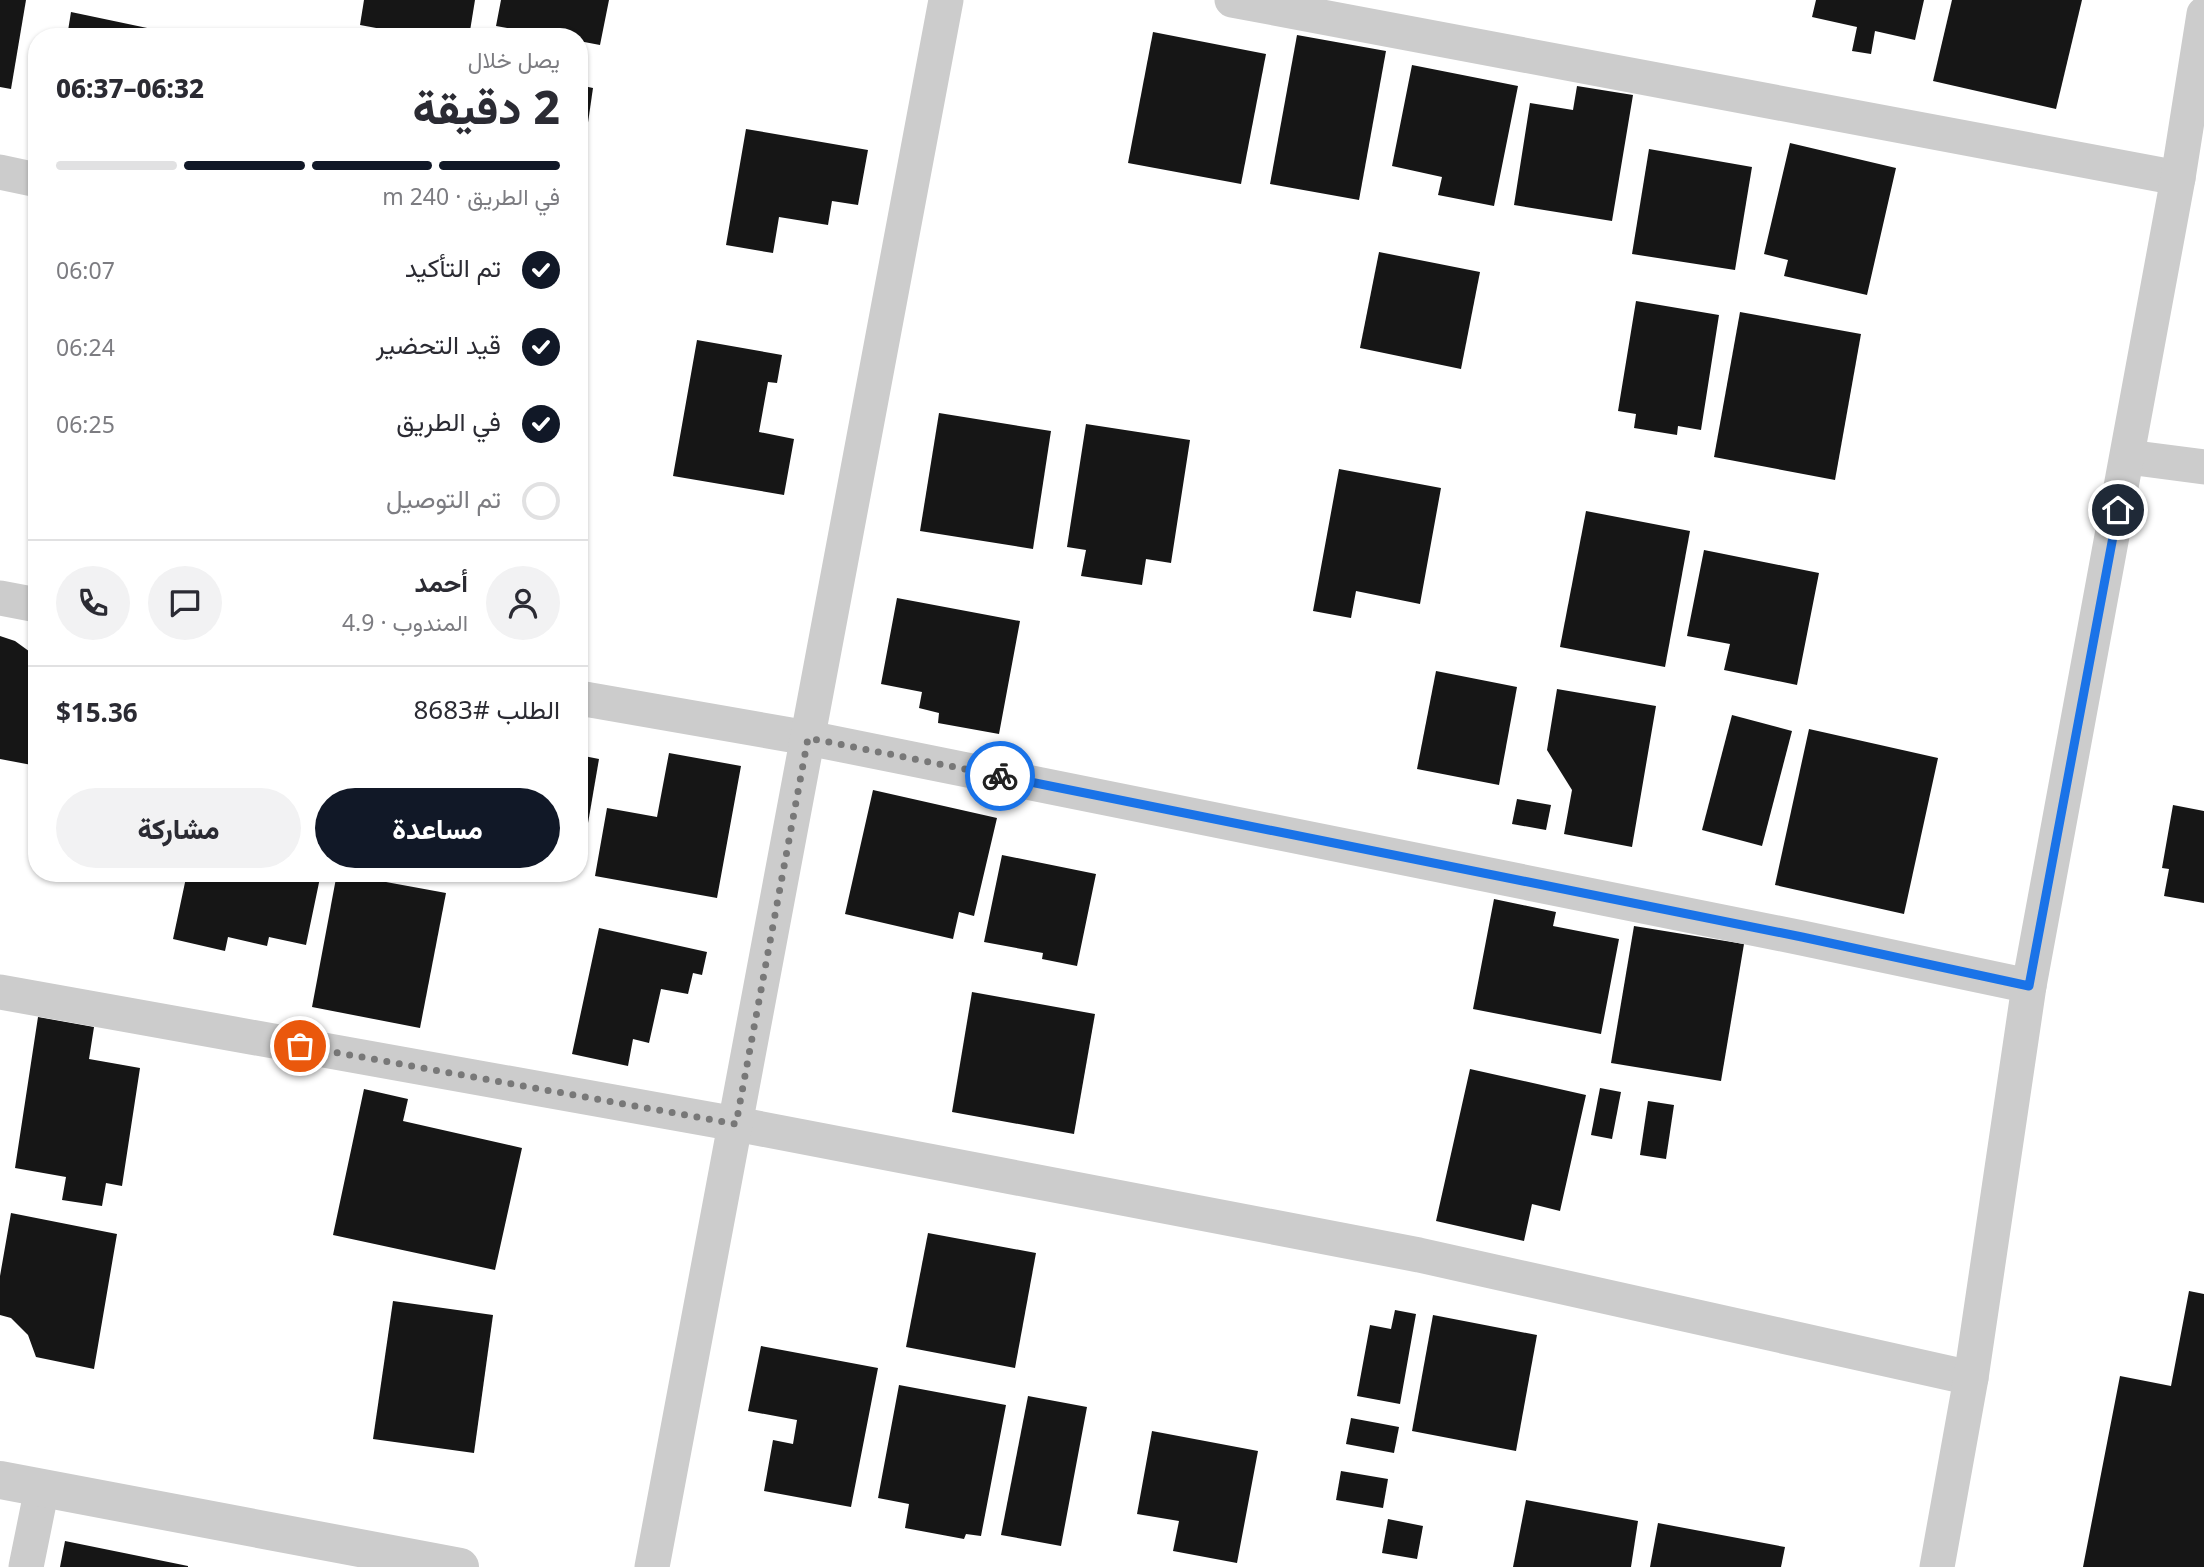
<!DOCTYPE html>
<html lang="ar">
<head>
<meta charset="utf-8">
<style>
  :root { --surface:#fff; --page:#f2f2f3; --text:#2b2b33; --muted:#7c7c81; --line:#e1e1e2; --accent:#111827 }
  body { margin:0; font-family:"Noto Sans",Vazirmatn,sans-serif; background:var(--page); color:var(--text); direction:rtl; height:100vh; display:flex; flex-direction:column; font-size:26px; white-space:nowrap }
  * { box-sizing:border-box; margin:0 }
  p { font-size:23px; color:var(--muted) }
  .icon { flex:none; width:38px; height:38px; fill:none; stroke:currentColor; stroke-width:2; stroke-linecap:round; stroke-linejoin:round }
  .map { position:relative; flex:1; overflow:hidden; direction:ltr }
  .sheet { position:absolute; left:28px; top:28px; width:560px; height:854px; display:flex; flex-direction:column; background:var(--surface); border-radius:28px; box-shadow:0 2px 5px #0004; direction:rtl }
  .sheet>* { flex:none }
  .pin { position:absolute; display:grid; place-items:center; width:60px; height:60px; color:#fff; margin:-30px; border:4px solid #fff; border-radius:50%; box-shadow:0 2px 7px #0007 }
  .courier { position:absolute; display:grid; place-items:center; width:70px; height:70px; margin:-35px; border:5px solid #1a73e8; border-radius:50%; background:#fff; color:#222; box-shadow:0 2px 9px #0007 }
  .head em { font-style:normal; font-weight:800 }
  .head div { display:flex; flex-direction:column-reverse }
  .head { display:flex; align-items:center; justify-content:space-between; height:119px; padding:0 28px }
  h1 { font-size:46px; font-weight:800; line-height:52px }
  .bar { display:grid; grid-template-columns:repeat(4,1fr); gap:10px 7px; align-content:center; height:84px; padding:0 28px }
  .bar i { height:9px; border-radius:5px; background:var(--line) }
  .bar .current { background:var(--accent) }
  .bar p { grid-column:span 4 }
  .line { display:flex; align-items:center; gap:18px; padding:0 28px; border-top:2px solid var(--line) }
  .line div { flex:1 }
  .round { display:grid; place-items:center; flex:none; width:74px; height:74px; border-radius:37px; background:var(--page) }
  ol { padding:0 28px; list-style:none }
  li { display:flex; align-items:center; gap:21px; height:77px }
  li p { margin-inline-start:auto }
  li .icon { padding:7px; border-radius:50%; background:var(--accent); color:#fff; stroke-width:4 }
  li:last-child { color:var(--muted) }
  li i { width:38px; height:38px; border:4px solid var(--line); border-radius:50% }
  .action { display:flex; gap:14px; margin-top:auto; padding:14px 28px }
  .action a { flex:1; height:80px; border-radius:42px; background:var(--accent); color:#fff; font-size:28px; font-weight:800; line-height:80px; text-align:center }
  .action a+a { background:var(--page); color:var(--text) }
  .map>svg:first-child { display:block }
  .building { fill:#161616 }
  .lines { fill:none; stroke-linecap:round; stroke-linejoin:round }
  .minor { stroke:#ccc; stroke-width:35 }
  .tertiary { stroke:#ccc; stroke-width:38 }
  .done { stroke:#787878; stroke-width:7; stroke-dasharray:0 12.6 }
  .route { stroke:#1a73e8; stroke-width:9 }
</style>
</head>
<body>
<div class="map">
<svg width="2204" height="1567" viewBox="0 0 2204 1567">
  <rect width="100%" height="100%" fill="#fff"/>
  <g class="building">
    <path d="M0 0H26L11 89 0 87Z"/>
    <path d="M364 0H475L469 37H425L360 25Z"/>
    <path d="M501 0H609L600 45 579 41V37H555L496 26Z"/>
    <path d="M1816 0H1924L1915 40 1875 31 1871 54 1852 51 1857 27 1812 17Z"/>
    <path d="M1952 0H2082L2056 109 1933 81Z"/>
    <path d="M71 12 171 33 170 37H67Z"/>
    <path d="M233 30 263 35V37H231Z"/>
    <path d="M1153 32 1266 54 1241 184 1128 163Z"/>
    <path d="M1297 35 1386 51 1359 200 1270 184Z"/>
    <path d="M1412 65 1518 86 1494 206 1438 195 1442 177 1392 166Z"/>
    <path d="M579 85 593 88 581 171 579 170Z"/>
    <path d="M1577 86 1633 95 1612 221 1514 205 1530 103 1573 110Z"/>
    <path d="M746 129 868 150 858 205 832 201 828 225 779 217 773 253 726 245Z"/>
    <path d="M1790 143 1896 168 1867 295 1784 276 1788 260 1764 254Z"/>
    <path d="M1649 149 1752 167 1735 270 1632 254Z"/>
    <path d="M1379 252 1480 272 1461 369 1360 348Z"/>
    <path d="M1636 301 1719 315 1701 430 1678 426 1677 435 1634 428 1636 414 1618 411Z"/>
    <path d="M1740 312 1861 334 1835 480 1714 457Z"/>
    <path d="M697 340 782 355 777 383 768 382 759 432 794 439 784 495 673 476Z"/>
    <path d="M939 413 1051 431 1033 549 920 531Z"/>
    <path d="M1086 424 1190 440 1171 563 1146 559 1142 585 1081 576 1086 550 1067 547Z"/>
    <path d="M1339 469 1441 488 1420 604 1356 591 1351 618 1313 611Z"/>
    <path d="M1586 511 1690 531 1665 667 1560 647Z"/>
    <path d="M1704 550 1819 573 1797 685 1724 670 1730 644 1687 636Z"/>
    <path d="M897 598 1020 621 999 734 938 723 939 713 919 708 922 692 881 684Z"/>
    <path d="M0 636 15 641 37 657V766L0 759Z"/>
    <path d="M1436 671 1517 687 1499 785 1417 769Z"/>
    <path d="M1557 689 1656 706 1632 847 1564 834 1572 790 1547 750Z"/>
    <path d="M1732 715 1792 731 1762 846 1702 830Z"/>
    <path d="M1809 729 1938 758 1904 914 1775 885Z"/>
    <path d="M669 753 741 766 717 898 595 876 607 808 657 817Z"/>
    <path d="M579 755 599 759 581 864H579Z"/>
    <path d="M873 790 997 818 974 916 959 912 953 939 845 914Z"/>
    <path d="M1517 799 1551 805 1546 830 1512 824Z"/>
    <path d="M2173 805 2204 811V903L2164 896 2169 869 2162 868Z"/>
    <path d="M1002 855 1096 874 1077 966 1042 959 1043 953 984 942Z"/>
    <path d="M187 873H321L306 945 269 937 267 946 228 937 225 951 173 939Z"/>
    <path d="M337 873 446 893 420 1028 312 1007Z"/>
    <path d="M1494 899 1556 912 1553 926 1619 939 1601 1034 1473 1009Z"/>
    <path d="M1634 926 1744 944 1721 1081 1611 1063Z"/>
    <path d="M599 928 707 952 702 975 693 973 688 994 661 989 649 1043 633 1039 628 1066 572 1054Z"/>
    <path d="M972 992 1095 1014 1074 1134 952 1112Z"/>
    <path d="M38 1017 94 1027 89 1059 140 1068 122 1186 106 1183 102 1206 62 1200 66 1177 15 1168Z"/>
    <path d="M1470 1069 1586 1095 1560 1211 1532 1204 1524 1241 1436 1221Z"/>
    <path d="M1600 1088 1621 1092 1612 1139 1591 1135Z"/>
    <path d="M364 1089 408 1099 403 1121 522 1148 495 1270 333 1235Z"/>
    <path d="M1648 1101 1674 1105 1666 1159 1640 1155Z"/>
    <path d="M11 1213 117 1234 94 1369 36 1357 28 1335 11 1318 0 1315V1276Z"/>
    <path d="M928 1233 1036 1253 1015 1368 906 1347Z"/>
    <path d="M2189 1291 2204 1294V1567H2083L2120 1376 2171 1386Z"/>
    <path d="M393 1301 493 1315 474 1453 373 1439Z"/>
    <path d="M1395 1310 1416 1314 1400 1404 1357 1396 1370 1325 1391 1329Z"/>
    <path d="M1433 1315 1537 1335 1516 1451 1412 1431Z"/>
    <path d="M761 1346 878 1368 851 1507 764 1491 773 1440 793 1444 797 1420 748 1411Z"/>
    <path d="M899 1385 1006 1405 981 1536 966 1534 964 1539 905 1528 909 1504 878 1498Z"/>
    <path d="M1028 1396 1087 1407 1061 1546 1001 1535Z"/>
    <path d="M1351 1418 1399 1427 1394 1453 1346 1444Z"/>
    <path d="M1152 1431 1258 1451 1237 1563 1173 1551 1179 1521 1137 1514Z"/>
    <path d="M1341 1471 1388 1479 1383 1508 1336 1500Z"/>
    <path d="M1526 1500 1638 1521 1631 1567H1513Z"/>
    <path d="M1388 1519 1423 1526 1417 1559 1382 1553Z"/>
    <path d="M1658 1523 1785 1547 1781 1567H1650Z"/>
    <path d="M65 1541 188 1566V1567H60Z"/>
  </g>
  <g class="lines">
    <g class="minor">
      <path d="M1232 0 2178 178"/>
      <path d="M0 172 37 180"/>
      <path d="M2128 457 2204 467"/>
      <path d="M0 598 37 605"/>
      <path d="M579 698 808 738 1802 938 2029 986"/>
      <path d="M0 992 736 1124 1419 1255 1971 1378"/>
      <path d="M26 1567 42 1488"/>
      <path d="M652 1567 946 0"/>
      <path d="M1937 1567 1971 1378 2029 986 2178 178 2204 14"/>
    </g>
    <path class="tertiary" d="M0 1480 460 1567"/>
  </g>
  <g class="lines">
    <path class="done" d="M300 1046 736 1124 808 738 1000 776"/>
    <path class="route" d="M1000 776 1802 937 2029 986 2118 510"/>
  </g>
</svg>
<div class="pin" style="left:300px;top:1046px;background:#ea580c"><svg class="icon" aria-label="bag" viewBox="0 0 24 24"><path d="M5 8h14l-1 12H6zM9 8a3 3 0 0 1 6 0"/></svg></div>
<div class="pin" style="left:2118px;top:510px;background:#1f2937"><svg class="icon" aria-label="home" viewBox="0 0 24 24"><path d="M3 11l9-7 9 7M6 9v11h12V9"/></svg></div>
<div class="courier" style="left:1000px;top:776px"><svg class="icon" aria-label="bike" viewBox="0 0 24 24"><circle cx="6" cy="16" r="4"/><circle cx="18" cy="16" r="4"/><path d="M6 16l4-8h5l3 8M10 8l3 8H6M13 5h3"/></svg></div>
<section class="sheet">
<div class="head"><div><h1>2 دقيقة</h1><p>يصل خلال</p></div><em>06:32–06:37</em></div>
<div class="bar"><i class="current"></i><i class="current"></i><i class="current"></i><i></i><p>في الطريق · 240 m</p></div>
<ol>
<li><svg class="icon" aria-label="check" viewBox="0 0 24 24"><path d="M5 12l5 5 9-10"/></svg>تم التأكيد<p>06:07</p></li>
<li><svg class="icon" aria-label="check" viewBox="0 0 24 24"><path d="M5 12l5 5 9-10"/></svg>قيد التحضير<p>06:24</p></li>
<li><svg class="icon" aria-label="check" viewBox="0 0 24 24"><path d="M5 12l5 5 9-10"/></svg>في الطريق<p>06:25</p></li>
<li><i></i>تم التوصيل</li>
</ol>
<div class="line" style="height:126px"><a class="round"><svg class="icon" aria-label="person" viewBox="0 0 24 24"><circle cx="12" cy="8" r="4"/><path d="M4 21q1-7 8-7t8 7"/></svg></a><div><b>أحمد</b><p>المندوب · 4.9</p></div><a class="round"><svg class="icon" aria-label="chat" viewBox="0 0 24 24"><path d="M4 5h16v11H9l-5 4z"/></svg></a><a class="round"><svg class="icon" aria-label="phone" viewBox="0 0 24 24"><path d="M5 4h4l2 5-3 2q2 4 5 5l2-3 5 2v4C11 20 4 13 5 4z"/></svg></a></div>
<div class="line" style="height:91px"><div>الطلب #8683</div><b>$15.36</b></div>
<div class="action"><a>مساعدة</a><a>مشاركة</a></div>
</section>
</div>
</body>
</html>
